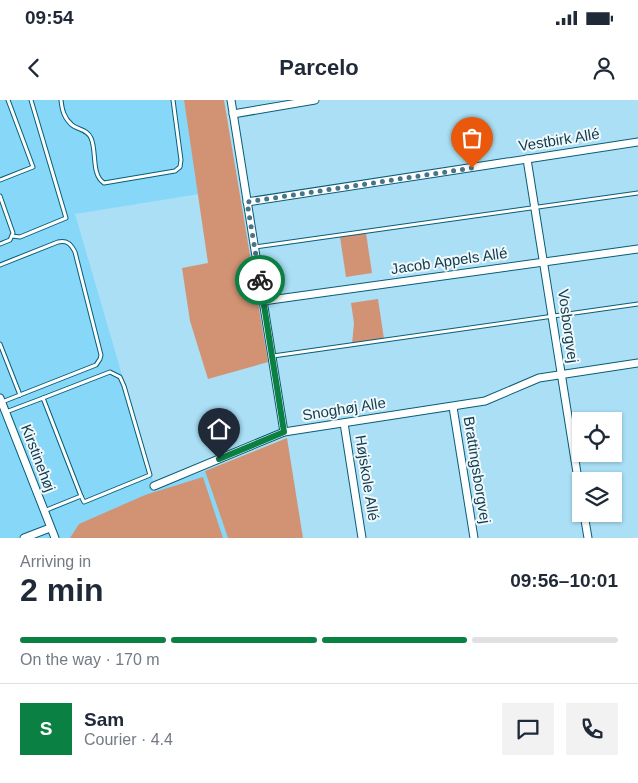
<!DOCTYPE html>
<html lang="en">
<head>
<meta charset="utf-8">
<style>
  :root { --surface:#fff; --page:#f2f2f3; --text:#1f2937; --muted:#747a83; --line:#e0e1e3; --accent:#0b8043 }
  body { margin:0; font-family:Arial,sans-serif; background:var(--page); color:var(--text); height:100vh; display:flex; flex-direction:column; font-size:19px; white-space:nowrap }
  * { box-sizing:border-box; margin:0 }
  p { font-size:16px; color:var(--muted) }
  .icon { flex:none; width:28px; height:28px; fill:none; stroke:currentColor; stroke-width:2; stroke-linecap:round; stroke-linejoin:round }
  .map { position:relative; height:438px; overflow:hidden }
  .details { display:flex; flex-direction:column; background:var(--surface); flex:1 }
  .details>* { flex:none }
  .controls { position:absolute; left:572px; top:312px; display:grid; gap:10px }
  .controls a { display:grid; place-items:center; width:50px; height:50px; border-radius:0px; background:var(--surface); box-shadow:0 1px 4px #0004; font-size:25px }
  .pin { position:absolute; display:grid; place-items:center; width:42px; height:42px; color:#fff; margin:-51px -21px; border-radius:50% 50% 50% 0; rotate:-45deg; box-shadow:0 0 5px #0007 }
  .pin .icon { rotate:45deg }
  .courier { position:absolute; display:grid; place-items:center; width:50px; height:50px; margin:-25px; border:4px solid #0b8043; border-radius:50%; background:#fff; color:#222; box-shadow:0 1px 6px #0007 }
  .summary em { font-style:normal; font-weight:700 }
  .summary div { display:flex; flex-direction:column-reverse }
  .summary { display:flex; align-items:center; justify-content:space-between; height:85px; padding:0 20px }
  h1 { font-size:32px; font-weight:700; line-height:38px }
  .bar { display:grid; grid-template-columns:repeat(4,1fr); gap:8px 5px; align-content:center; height:60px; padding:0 20px }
  .bar i { height:6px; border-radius:4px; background:var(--line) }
  .bar .active { background:var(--accent) }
  .bar p { grid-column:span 4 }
  .line { display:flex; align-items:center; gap:12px; padding:0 20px; border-top:1px solid var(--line) }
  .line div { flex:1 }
  .round { display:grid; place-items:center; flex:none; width:52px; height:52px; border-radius:0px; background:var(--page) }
  .status { display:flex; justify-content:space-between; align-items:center; height:35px; padding:0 25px; background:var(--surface); direction:ltr }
  .status svg { height:14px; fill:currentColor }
  header { display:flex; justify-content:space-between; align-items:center; height:65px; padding:0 20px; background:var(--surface); font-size:22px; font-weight:700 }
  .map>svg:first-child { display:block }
  .built { fill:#87d7f8 }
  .green { fill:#d29375 }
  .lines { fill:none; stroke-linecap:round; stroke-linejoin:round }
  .service-casing { stroke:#085d77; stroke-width:5 }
  .minor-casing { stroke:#085d77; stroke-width:9 }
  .service { stroke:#fff; stroke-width:3 }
  .minor { stroke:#fff; stroke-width:7 }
  .done { stroke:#477486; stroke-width:5; stroke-dasharray:0 9 }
  .route { stroke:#0b8043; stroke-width:6 }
  .labels { text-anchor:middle; stroke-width:4; stroke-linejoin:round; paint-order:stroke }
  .street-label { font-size:15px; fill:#113b4a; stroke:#eff8fc }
</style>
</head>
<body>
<div class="status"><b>09:54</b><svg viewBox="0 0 49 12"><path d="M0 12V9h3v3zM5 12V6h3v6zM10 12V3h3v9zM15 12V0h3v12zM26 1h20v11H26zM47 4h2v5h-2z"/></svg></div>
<header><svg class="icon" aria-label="back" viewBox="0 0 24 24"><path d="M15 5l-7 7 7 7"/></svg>Parcelo<svg class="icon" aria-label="person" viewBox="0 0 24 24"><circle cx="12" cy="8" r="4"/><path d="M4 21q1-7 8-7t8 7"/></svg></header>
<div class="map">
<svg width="638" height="438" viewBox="0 0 638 438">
  <rect width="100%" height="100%" fill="#aadff5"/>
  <path class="built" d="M0 0H184L199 94 75 114 155 388 205 371 228 438H0Z"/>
  <g class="green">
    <path d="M184 0H224L268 262 208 279 190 221 182 168 208 163Z"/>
    <path d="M366 133 372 173 346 177 340 137Z"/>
    <path d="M378 199 384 239 352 244 354 223 351 203Z"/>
    <path d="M287 338 303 438H228L205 371Z"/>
    <path d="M203 377 223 438H70L79 424 145 395Z"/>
  </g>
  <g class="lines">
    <defs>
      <g id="service">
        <path d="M61 0C62 10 64 18 72 25 78 30 87 29 91 38 97 51 91 75 104 83L175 71 180 67 181 60 173 0"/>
        <path d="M0 80 33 67 8 0"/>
        <path d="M0 96 13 133 10 140 0 144"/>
        <path d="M12 136 20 137 66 118 31 0"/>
        <path d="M255 147 638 93"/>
        <path d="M0 165 58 142C67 140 71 144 75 152L101 255 100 259 96 265 2 302"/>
        <path d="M0 244 20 295"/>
        <path d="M273 256 638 204"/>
        <path d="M43 298 110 272 120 277 124 286 150 375 84 402 81 396"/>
        <path d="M6 312 43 298 81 396 44 411"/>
      </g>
      <g id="minor">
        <path d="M231 0 284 332"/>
        <path d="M233 14 315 0"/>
        <path d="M527 59 581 398"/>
        <path d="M247 102 638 42"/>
        <path d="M263 201 638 149"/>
        <path d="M0 298 55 438"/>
        <path d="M453 307 474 438"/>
        <path d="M344 323 362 438"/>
        <path d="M154 386 284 332 485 301 539 278 638 263"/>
        <path d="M584 414 588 438"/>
        <path d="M24 438 50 428"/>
      </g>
    </defs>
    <use href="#service" class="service-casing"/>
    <use href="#minor" class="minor-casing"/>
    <use href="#service" class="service"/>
    <use href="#minor" class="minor"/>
  </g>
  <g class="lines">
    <path class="done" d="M260 180 247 102 472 68"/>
    <path class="route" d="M219 359 284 332 260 180"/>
  </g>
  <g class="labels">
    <g class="street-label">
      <text transform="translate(559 40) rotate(-9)" y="5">Vestbirk Allé</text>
      <text transform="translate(449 161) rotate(-8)" y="5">Jacob Appels Allé</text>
      <text transform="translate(568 226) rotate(82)" y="5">Vosborgvej</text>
      <text transform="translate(344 309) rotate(-9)" y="5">Snoghøj Alle</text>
      <text transform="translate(38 358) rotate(69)" y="5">Kirstinehøj</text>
      <text transform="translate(477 370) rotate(81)" y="5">Brattingsborgvej</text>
      <text transform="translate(367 378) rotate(81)" y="5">Højskole Allé</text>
    </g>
  </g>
</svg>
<div class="controls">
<a><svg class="icon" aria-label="locate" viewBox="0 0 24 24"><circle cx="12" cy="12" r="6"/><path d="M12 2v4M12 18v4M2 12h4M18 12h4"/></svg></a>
<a><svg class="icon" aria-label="layers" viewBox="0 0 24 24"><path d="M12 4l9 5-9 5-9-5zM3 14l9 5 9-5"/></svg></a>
</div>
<div class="pin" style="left:472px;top:68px;background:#ea580c"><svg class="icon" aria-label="bag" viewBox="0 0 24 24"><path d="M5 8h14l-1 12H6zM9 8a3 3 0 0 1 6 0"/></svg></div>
<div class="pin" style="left:219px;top:359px;background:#1f2937"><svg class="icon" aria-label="home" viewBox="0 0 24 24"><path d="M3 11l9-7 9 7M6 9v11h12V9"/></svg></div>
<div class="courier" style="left:260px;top:180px"><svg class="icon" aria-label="bike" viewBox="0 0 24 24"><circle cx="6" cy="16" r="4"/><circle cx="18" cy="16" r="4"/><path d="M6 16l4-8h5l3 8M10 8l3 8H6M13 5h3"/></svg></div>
</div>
<section class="details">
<div class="summary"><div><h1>2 min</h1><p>Arriving in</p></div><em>09:56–10:01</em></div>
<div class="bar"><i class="active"></i><i class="active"></i><i class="active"></i><i></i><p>On the way · 170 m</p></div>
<div class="line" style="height:90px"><b class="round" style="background:var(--accent);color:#fff">S</b><div><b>Sam</b><p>Courier · 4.4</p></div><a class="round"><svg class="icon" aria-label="chat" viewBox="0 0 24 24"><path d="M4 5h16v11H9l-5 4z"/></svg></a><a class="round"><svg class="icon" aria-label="phone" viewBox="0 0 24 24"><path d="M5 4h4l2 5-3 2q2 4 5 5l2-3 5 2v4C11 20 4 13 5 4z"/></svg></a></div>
</section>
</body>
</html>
